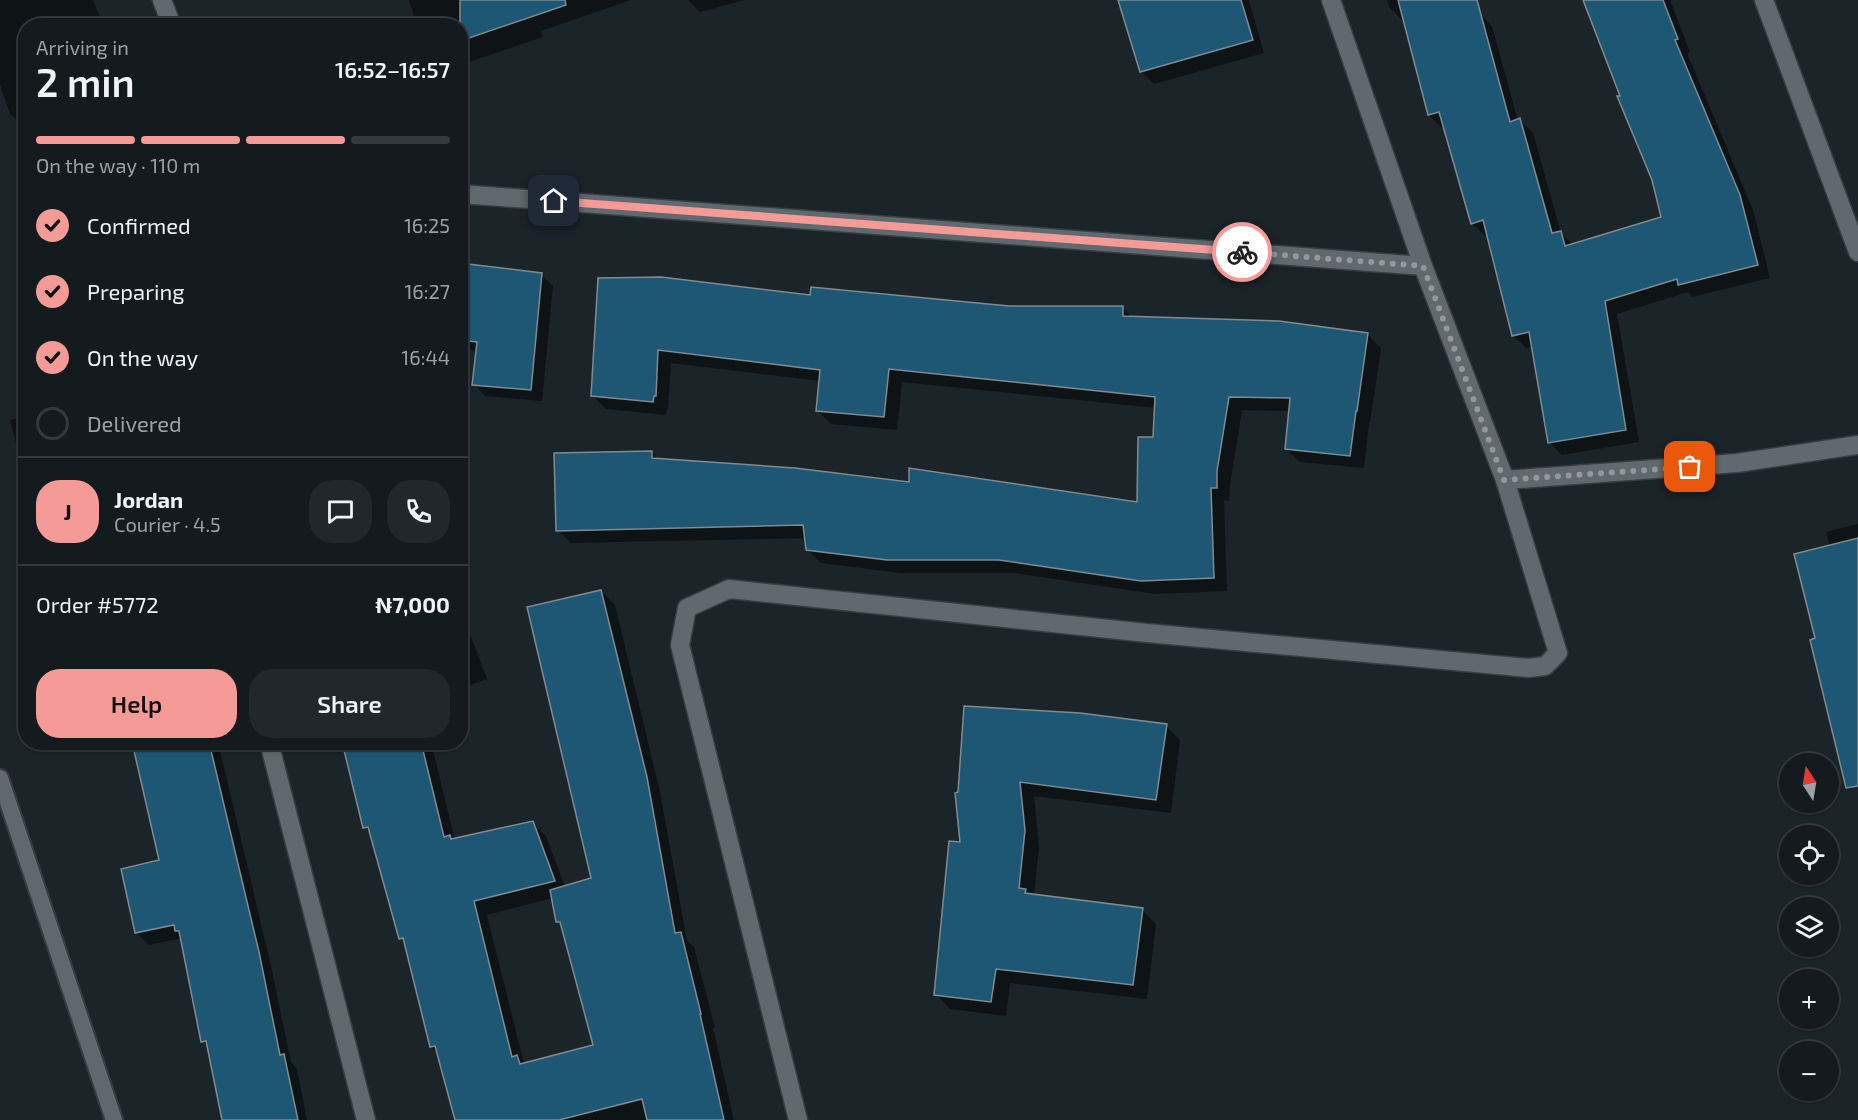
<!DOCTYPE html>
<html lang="en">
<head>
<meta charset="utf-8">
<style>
  :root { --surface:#141b1f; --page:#21282c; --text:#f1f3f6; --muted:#9da1a4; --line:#33393d; --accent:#f59b97 }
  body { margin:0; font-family:"Exo 2",sans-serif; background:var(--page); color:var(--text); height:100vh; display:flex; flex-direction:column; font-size:22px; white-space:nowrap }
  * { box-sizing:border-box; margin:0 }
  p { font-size:20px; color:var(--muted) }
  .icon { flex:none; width:33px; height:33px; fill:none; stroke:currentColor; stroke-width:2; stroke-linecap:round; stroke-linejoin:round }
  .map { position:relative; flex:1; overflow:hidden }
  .panel { position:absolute; left:18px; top:18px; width:450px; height:732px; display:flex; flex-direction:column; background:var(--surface); border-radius:24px; box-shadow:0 2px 4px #0004,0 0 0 2px var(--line) }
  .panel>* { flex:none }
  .needle { width:39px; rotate:348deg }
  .fabs { position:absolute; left:1779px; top:753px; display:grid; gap:12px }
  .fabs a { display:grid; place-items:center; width:60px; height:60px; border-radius:50%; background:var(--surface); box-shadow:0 2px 4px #0004,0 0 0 2px var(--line); font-size:30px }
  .pin { position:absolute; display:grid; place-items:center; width:51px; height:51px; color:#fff; margin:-26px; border-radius:12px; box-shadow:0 3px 9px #0006 }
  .courier { position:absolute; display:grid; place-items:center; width:60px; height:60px; margin:-30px; border:4px solid #f59b97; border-radius:50%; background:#fff; color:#222; box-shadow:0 2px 8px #0007 }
  .summary em { font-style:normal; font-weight:600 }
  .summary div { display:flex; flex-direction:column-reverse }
  .summary { display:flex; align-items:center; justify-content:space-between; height:102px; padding:0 18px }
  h1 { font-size:39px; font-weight:600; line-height:45px }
  .bar { display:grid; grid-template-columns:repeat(4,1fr); gap:9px 6px; align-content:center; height:72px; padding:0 18px }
  .bar i { height:8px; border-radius:4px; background:var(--line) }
  .bar .active { background:var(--accent) }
  .bar p { grid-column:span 4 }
  .line { display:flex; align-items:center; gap:15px; padding:0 18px; border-top:2px solid var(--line) }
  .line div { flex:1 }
  .round { display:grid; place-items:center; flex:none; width:63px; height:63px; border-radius:24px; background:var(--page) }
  ol { padding:0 18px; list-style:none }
  li { display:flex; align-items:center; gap:18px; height:66px }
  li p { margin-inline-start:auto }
  li .icon { padding:6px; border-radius:50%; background:var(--accent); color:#111; stroke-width:4 }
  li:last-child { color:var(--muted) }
  li i { width:33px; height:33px; border:3px solid var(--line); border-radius:50% }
  .primary-button { display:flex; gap:12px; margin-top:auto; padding:12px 18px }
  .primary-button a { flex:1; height:69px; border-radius:24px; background:var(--accent); color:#111; font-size:24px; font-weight:600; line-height:69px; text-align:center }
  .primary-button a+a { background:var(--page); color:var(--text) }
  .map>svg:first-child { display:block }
  .shadow { fill:#0007; fill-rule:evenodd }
  .building { fill:#1d5774; stroke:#808a91; stroke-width:1.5 }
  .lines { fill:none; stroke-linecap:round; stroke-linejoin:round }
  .service-casing { stroke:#373e42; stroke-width:20 }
  .minor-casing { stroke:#373e42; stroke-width:21 }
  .service { stroke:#5f696f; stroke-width:16 }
  .minor { stroke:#5f696f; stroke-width:18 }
  .done { stroke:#92999d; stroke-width:6; stroke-dasharray:0 10.8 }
  .route { stroke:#f59b97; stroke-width:8 }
</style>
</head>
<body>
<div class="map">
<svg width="1858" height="1120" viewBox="0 0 1858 1120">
  <rect width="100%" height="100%" fill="#1b2429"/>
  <g class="shadow">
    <path d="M0 0H93L104 26H26V129L10 114 0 85Z"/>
    <path d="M409 0H631L541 31 543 37 460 65V26H417Z"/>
    <path d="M688 0H745L700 12Z"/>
    <path d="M1119 0H1249L1264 53 1154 84 1141 71Z"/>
    <path d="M1387 0H1476L1480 14 1492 26 1518 121 1520 120 1533 133 1561 233 1573 245 1663 218 1654 179 1584 0H1670L1690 52 1687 53 1753 210 1770 278 1692 297 1688 292 1617 314 1639 442 1562 455 1549 442 1533 346 1526 348 1513 335 1488 235 1485 236 1472 223 1445 127 1442 128 1429 115 1404 19 1402 20 1389 7Z"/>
    <path d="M541 275 553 286 542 401 485 396 474 384 477 351 471 350 460 340Z"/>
    <path d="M600 279 811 296 1009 308 1122 307 1133 318 1368 335 1381 348 1370 423H1369L1364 468 1300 462 1286 449 1290 411 1242 410 1230 485 1229 501 1224 500 1227 591 1155 594 1014 573H901L821 563 807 549 806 538 571 543 558 530 652 452 660 461 1138 504 1155 438 1156 408 902 382 897 430 831 424 818 411 821 381 671 363 668 409H667L666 415 606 409 593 396Z"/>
    <path d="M26 416V482L10 420Z"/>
    <path d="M1858 524V743L1817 639 1830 547 1826 532Z"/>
    <path d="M601 591 615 605 660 792 687 941 694 947 715 1028H713L734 1120H456L438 1054 431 1047 406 945 400 938 372 835 365 827 344 742H431L455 840 532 822 546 836 565 887 592 879ZM553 898 558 922 564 927 595 1046 524 1064 487 915Z"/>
    <path d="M460 608 487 679 460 689Z"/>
    <path d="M1166 726 1180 740 1171 813 1034 796 1039 846 1034 896 1142 910 1156 924 1147 999 1010 983 1006 1016 950 1009 936 994 962 844 957 794Z"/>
    <path d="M133 742H218L271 966 291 1062 297 1069 307 1120H223L208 1047 203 1041 182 938 149 945 136 932 160 861Z"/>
  </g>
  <g class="building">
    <path d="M460 0H565L566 5 460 41Z"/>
    <path d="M1118 0H1241L1253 40 1140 72Z"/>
    <path d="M1398 0H1477L1510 122 1520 118 1552 233 1561 231 1565 246 1661 217 1652 180 1617 96H1620L1583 0H1663L1678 39 1675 40 1740 195 1758 265 1678 285 1677 279 1605 301 1626 430 1548 443 1529 332 1512 336 1483 220 1471 224 1439 112 1428 115Z"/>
    <path d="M468 264 542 273 531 390 472 385 477 342 460 340V320Z"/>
    <path d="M661 277 810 295 811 287 1009 306H1123V316L1279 321 1368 333 1357 411H1356L1350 456 1285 449 1290 398 1229 397 1217 471V488H1211L1214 578 1141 581 999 560H887L806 550 803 525 556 531 554 453 652 451V458L795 468 909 482V468L1137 502 1138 437H1153L1155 397 889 369 884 417 816 411 820 370 658 350 656 396H654L653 402 591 396 598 278Z"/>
    <path d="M1858 538V786L1846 788 1810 640 1815 638 1794 554Z"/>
    <path d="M601 590 647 777 675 933 681 932 701 1014H700L724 1120H647L642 1099 559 1120H455L435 1046 430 1047 403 938 399 939 368 827 363 828 342 742H421L444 837 450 835 451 839 533 821 555 881 474 901 512 1057 517 1055 520 1064 593 1045 560 922H556L550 890 591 878 527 607Z"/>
    <path d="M964 706 1080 713 1167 724 1156 800 1020 782 1025 830 1019 888 1026 889 1025 893 1143 908 1133 985 996 969 991 1002 934 995 949 841 960 842 955 793 958 792Z"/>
    <path d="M132 742H209L259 952 280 1055 284 1054 298 1120H222L206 1041 201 1042 179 931H175L174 925 135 933 121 869 159 860Z"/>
  </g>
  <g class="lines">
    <defs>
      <path id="service" d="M0 778 114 1120"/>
      <g id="minor">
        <path d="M162 0 172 26"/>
        <path d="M1331 0 1423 266 1505 480 1737 463 1858 445"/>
        <path d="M1764 0 1858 252"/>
        <path d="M460 194 1423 266"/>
        <path d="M269 742 366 1120"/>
        <path d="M798 1120 680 645 687 608 729 589 1147 633 1529 668 1545 666 1558 653 1505 480"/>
      </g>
    </defs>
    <use href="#service" class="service-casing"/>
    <use href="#minor" class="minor-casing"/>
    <use href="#service" class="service"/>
    <use href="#minor" class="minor"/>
  </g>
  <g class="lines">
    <path class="done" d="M1242 252 1423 266 1504 480 1690 467"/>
    <path class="route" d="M554 201 1242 252"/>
  </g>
</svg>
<div class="fabs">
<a><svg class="needle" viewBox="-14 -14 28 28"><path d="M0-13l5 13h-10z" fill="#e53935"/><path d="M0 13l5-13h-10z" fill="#9da1a4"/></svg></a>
<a><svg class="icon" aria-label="locate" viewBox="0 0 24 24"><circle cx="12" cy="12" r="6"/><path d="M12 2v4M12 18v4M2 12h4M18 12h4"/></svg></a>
<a><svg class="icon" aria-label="layers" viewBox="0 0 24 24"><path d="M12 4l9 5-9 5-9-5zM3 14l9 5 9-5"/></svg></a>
<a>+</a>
<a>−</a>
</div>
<div class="pin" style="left:1690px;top:467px;background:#ea580c"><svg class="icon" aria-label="bag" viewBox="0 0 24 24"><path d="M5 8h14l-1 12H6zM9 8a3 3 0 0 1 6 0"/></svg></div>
<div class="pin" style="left:554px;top:201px;background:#1f2937"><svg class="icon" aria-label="home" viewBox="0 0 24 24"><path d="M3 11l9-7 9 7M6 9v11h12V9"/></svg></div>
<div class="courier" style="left:1242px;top:252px"><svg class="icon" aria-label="bike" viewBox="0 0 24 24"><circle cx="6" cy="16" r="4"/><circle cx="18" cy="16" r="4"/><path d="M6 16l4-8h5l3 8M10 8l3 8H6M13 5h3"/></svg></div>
<section class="panel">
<div class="summary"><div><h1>2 min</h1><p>Arriving in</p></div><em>16:52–16:57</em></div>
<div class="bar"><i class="active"></i><i class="active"></i><i class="active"></i><i></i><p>On the way · 110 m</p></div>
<ol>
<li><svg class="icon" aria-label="check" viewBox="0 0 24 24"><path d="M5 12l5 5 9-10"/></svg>Confirmed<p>16:25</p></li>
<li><svg class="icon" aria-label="check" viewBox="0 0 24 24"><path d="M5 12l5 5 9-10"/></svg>Preparing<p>16:27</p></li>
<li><svg class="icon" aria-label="check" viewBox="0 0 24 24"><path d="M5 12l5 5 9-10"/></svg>On the way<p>16:44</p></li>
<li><i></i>Delivered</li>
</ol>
<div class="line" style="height:108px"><b class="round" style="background:var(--accent);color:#111">J</b><div><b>Jordan</b><p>Courier · 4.5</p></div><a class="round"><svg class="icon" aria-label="chat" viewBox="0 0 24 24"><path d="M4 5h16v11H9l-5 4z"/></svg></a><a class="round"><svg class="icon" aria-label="phone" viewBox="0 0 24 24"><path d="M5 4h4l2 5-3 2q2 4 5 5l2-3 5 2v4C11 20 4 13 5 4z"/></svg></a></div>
<div class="line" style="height:78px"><div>Order #5772</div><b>₦7,000</b></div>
<div class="primary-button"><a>Help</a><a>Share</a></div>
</section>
</div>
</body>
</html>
